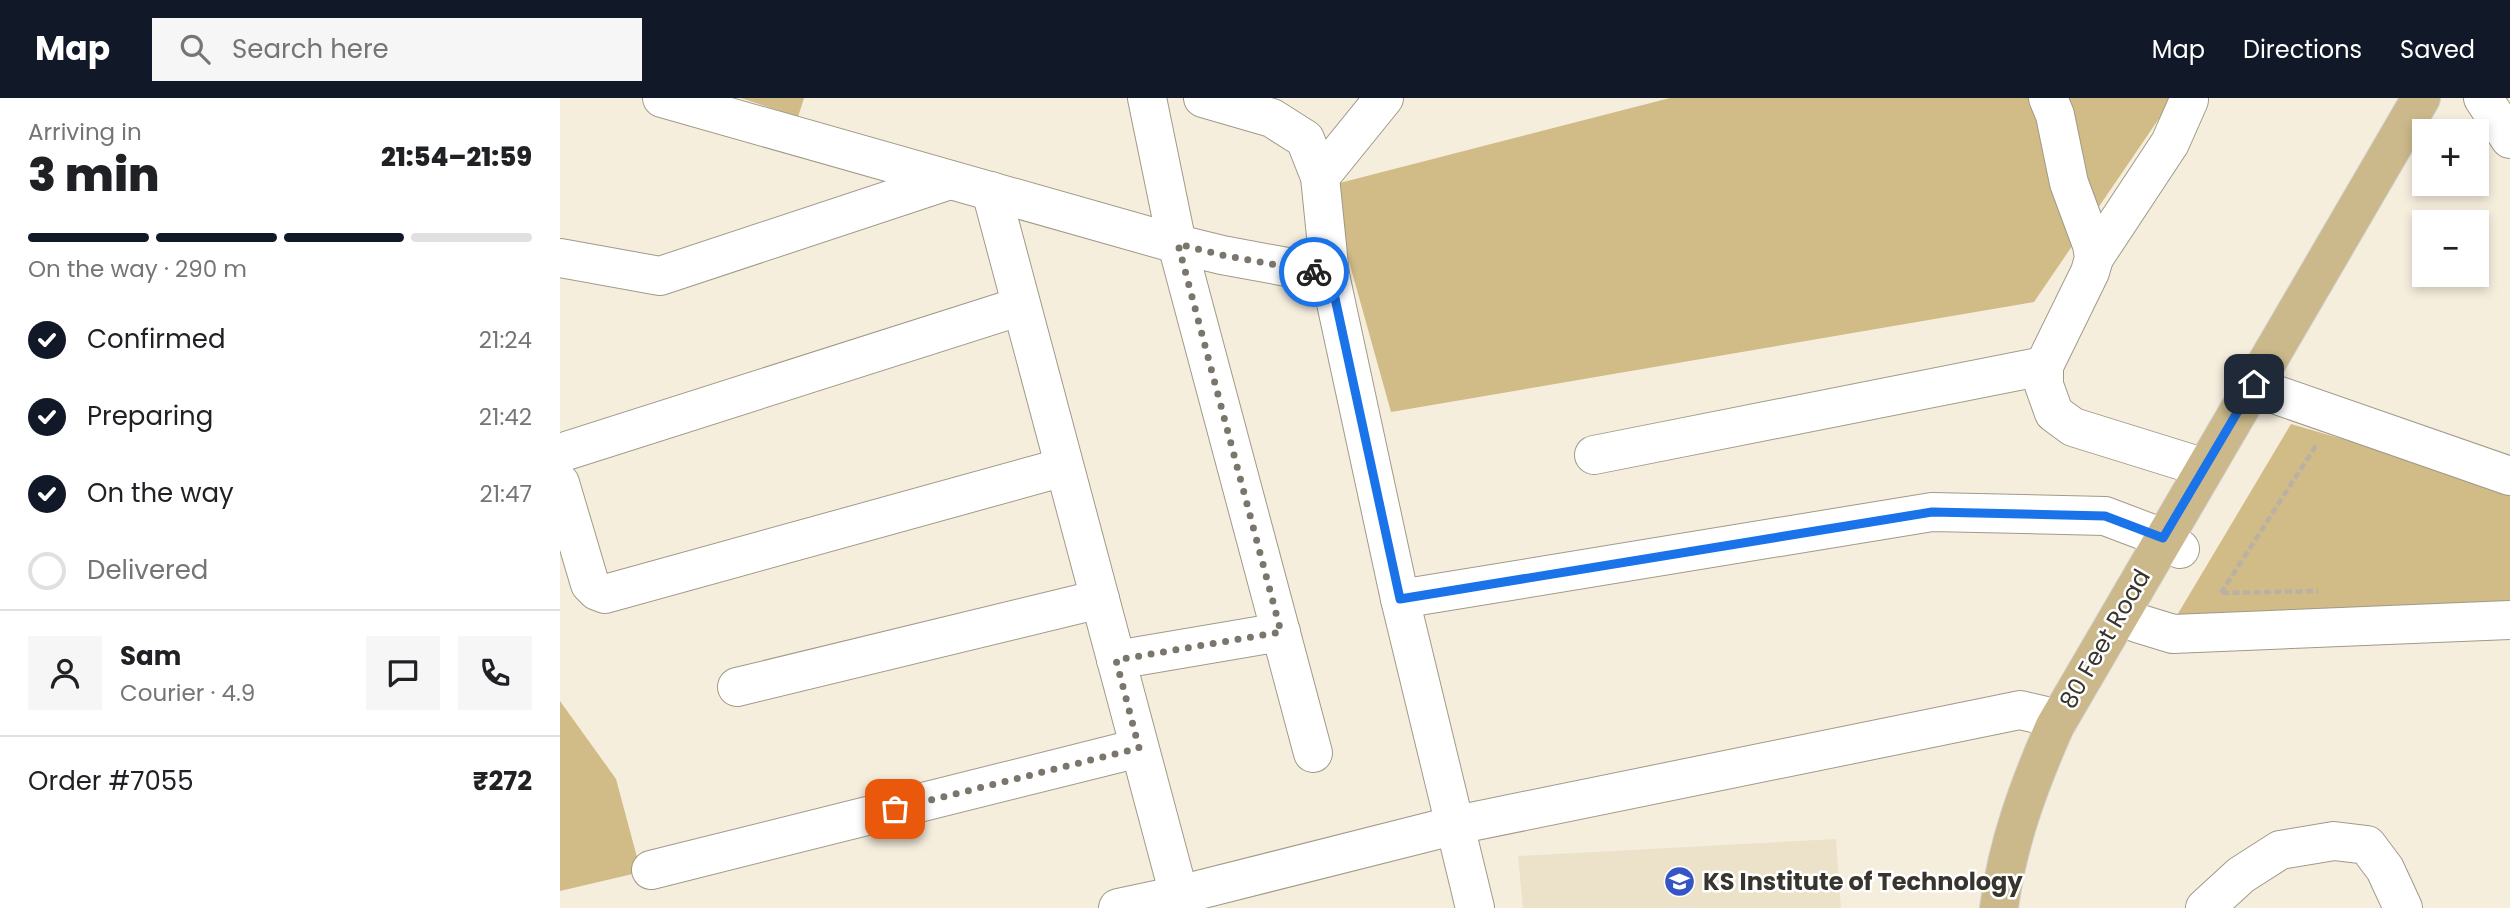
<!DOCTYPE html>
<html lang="en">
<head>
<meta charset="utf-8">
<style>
  :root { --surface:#fff; --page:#f6f6f6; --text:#202124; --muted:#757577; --line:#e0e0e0; --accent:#111827 }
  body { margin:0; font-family:Poppins,sans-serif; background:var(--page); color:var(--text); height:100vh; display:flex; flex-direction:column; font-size:26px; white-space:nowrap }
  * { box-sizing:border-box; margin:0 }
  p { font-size:23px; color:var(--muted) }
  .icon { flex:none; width:38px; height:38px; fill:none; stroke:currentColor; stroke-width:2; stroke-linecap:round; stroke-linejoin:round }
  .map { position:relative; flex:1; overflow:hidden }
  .panel { display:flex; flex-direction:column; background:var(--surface); width:560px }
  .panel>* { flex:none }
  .controls { position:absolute; left:1852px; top:21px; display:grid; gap:14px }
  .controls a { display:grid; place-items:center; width:77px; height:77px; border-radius:0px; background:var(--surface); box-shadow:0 4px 10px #0003; font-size:35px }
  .pin { position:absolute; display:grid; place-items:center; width:60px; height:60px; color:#fff; margin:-30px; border-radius:14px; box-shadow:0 4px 10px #0006 }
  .courier { position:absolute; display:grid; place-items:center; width:70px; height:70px; margin:-35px; border:5px solid #1a73e8; border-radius:50%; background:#fff; color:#222; box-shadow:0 2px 9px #0007 }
  .summary em { font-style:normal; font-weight:800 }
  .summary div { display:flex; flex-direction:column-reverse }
  .summary { display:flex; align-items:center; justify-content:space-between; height:119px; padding:0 28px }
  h1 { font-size:46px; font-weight:800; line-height:52px }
  .bar { display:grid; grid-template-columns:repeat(4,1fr); gap:10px 7px; align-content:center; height:84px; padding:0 28px }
  .bar i { height:9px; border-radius:5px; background:var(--line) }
  .bar .active { background:var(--accent) }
  .bar p { grid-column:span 4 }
  .line { display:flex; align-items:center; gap:18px; padding:0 28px; border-top:2px solid var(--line) }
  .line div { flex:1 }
  .round { display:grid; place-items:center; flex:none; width:74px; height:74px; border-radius:0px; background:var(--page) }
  ol { padding:0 28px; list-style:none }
  li { display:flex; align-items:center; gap:21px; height:77px }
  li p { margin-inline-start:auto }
  li .icon { padding:7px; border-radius:50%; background:var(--accent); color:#fff; stroke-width:4 }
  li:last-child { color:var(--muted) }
  li i { width:38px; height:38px; border:4px solid var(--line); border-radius:50% }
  header { display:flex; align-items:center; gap:42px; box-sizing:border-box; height:98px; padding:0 35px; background:var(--accent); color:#fff }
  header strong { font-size:33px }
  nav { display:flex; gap:38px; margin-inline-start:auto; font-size:24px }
  .search { width:490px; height:63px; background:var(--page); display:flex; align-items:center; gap:18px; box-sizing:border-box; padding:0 24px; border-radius:0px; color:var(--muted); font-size:26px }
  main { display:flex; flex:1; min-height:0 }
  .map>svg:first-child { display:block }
  .built { fill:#ece1c9 }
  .green { fill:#d1bb87 }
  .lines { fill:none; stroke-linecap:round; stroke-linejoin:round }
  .minor-casing { stroke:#a09a89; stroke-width:40 }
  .major-casing { stroke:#d3d3d1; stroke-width:40 }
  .path { stroke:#b8b2a4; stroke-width:4.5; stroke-dasharray:7 3.5; stroke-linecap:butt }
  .minor { stroke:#fff; stroke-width:38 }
  .major { stroke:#cbb98b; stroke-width:38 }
  .done { stroke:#7a766b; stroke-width:7; stroke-dasharray:0 12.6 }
  .route { stroke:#1a73e8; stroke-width:9 }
  .labels { text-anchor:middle; stroke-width:5; stroke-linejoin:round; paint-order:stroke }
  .street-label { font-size:24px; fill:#38352e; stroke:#fff }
  .poi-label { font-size:24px; font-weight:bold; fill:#38352e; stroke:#fff; text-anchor:start }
</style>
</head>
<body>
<header>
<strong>Map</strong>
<div class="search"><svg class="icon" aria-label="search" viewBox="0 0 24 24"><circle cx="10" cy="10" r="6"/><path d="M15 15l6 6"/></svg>Search here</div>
<nav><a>Map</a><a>Directions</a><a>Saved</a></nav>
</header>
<main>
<section class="panel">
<div class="summary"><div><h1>3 min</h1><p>Arriving in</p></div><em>21:54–21:59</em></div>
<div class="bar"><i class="active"></i><i class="active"></i><i class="active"></i><i></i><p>On the way · 290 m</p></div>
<ol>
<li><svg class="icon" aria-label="check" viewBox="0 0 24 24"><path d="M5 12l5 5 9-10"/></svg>Confirmed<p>21:24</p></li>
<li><svg class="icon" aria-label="check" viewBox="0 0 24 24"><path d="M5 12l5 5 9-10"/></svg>Preparing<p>21:42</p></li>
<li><svg class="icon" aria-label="check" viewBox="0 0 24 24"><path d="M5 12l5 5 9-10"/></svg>On the way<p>21:47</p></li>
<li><i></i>Delivered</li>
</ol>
<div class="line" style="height:126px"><a class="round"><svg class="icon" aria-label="person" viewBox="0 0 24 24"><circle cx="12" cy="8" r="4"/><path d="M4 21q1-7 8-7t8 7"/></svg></a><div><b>Sam</b><p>Courier · 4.9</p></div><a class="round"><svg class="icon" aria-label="chat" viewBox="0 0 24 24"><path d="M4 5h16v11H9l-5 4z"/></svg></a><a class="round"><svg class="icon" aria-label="phone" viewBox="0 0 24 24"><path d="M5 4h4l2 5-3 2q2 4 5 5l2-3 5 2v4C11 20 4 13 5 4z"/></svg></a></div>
<div class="line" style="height:91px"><div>Order #7055</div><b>₹272</b></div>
</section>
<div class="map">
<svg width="1950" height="810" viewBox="0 0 1950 810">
  <rect width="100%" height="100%" fill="#f6eedd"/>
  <path class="built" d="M1276 741 1281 810H963L958 758Z"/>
  <g class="green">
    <path d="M181 0H244L238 19Z"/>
    <path d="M1110 0H1613L1474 204 831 314 768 88Z"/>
    <path d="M1731 326 1950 390V509L1616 519Z"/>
    <path d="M0 603 56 681 81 774 0 793Z"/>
  </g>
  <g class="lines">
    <defs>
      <g id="minor">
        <path d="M102 0 617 146 587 0"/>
        <path d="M643 0 712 20 745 41 760 79 770 177 840 501 915 810"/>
        <path d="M1488 0 1495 17 1509 85 1532 147 1534 160 1530 174 1484 268V287L1494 315 1513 329 1645 370"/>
        <path d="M1923 0 1950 41"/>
        <path d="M760 79 824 0"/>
        <path d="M431 93 619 797 896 727 1460 612 1499 621"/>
        <path d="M0 160 100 178 390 82"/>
        <path d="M1534 160 1610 45 1629 2"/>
        <path d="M1711 295 1950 378"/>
        <path d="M0 355 461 208"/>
        <path d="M1034 357 1484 268"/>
        <path d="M0 385 30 486 37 493 45 496 504 369"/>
        <path d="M840 501 1372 414 1545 418 1603 440 1620 451"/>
        <path d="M1577 525 1613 536 1950 522"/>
        <path d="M556 562 721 534"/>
        <path d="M177 589 540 501"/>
        <path d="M753 655 617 146 662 157 770 177"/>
        <path d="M91 772 579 650"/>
        <path d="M558 810 619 797"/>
        <path d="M1645 810 1681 777 1720 752 1774 743 1807 747 1825 771 1843 810"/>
      </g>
      <path id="major" d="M1439 810C1447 746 1469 687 1495 628L1861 0"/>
    </defs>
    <use href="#minor" class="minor-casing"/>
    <use href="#major" class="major-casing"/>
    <g class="path">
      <path d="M1661 495 1755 349 1759 351"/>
      <path d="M1662 495 1758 493"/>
    </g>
    <use href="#minor" class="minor"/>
    <use href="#major" class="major"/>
  </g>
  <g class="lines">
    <path class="done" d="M335 711 579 650 556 562 721 534 618 146 662 157 754 174"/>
    <path class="route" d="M754 174 770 177 840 501 1372 414 1545 418 1603 440 1694 286"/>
  </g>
  <defs>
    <symbol id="university-disc" viewBox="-11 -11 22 22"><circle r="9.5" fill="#3654c6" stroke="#fff"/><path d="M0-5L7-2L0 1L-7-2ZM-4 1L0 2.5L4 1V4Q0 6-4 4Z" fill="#fff"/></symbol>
  </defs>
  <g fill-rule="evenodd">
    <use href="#university-disc" x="1102" y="766" width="35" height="35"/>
  </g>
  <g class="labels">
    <g class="street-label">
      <text transform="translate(1545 541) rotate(-60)" y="8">80 Feet Road</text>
    </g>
    <g class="poi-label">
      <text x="1143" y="792">KS Institute of Technology</text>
    </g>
  </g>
</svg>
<div class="controls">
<a>+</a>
<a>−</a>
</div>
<div class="pin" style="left:335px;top:711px;background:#ea580c"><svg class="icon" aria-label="bag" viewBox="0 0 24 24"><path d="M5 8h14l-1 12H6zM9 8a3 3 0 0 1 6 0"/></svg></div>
<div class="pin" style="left:1694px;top:286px;background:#1f2937"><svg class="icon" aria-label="home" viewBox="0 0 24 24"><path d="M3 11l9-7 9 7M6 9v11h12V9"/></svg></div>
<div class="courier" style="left:754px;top:174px"><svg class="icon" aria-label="bike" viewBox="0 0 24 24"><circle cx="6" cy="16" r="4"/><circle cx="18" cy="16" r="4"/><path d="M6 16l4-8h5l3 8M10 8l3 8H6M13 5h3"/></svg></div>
</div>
</main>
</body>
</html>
